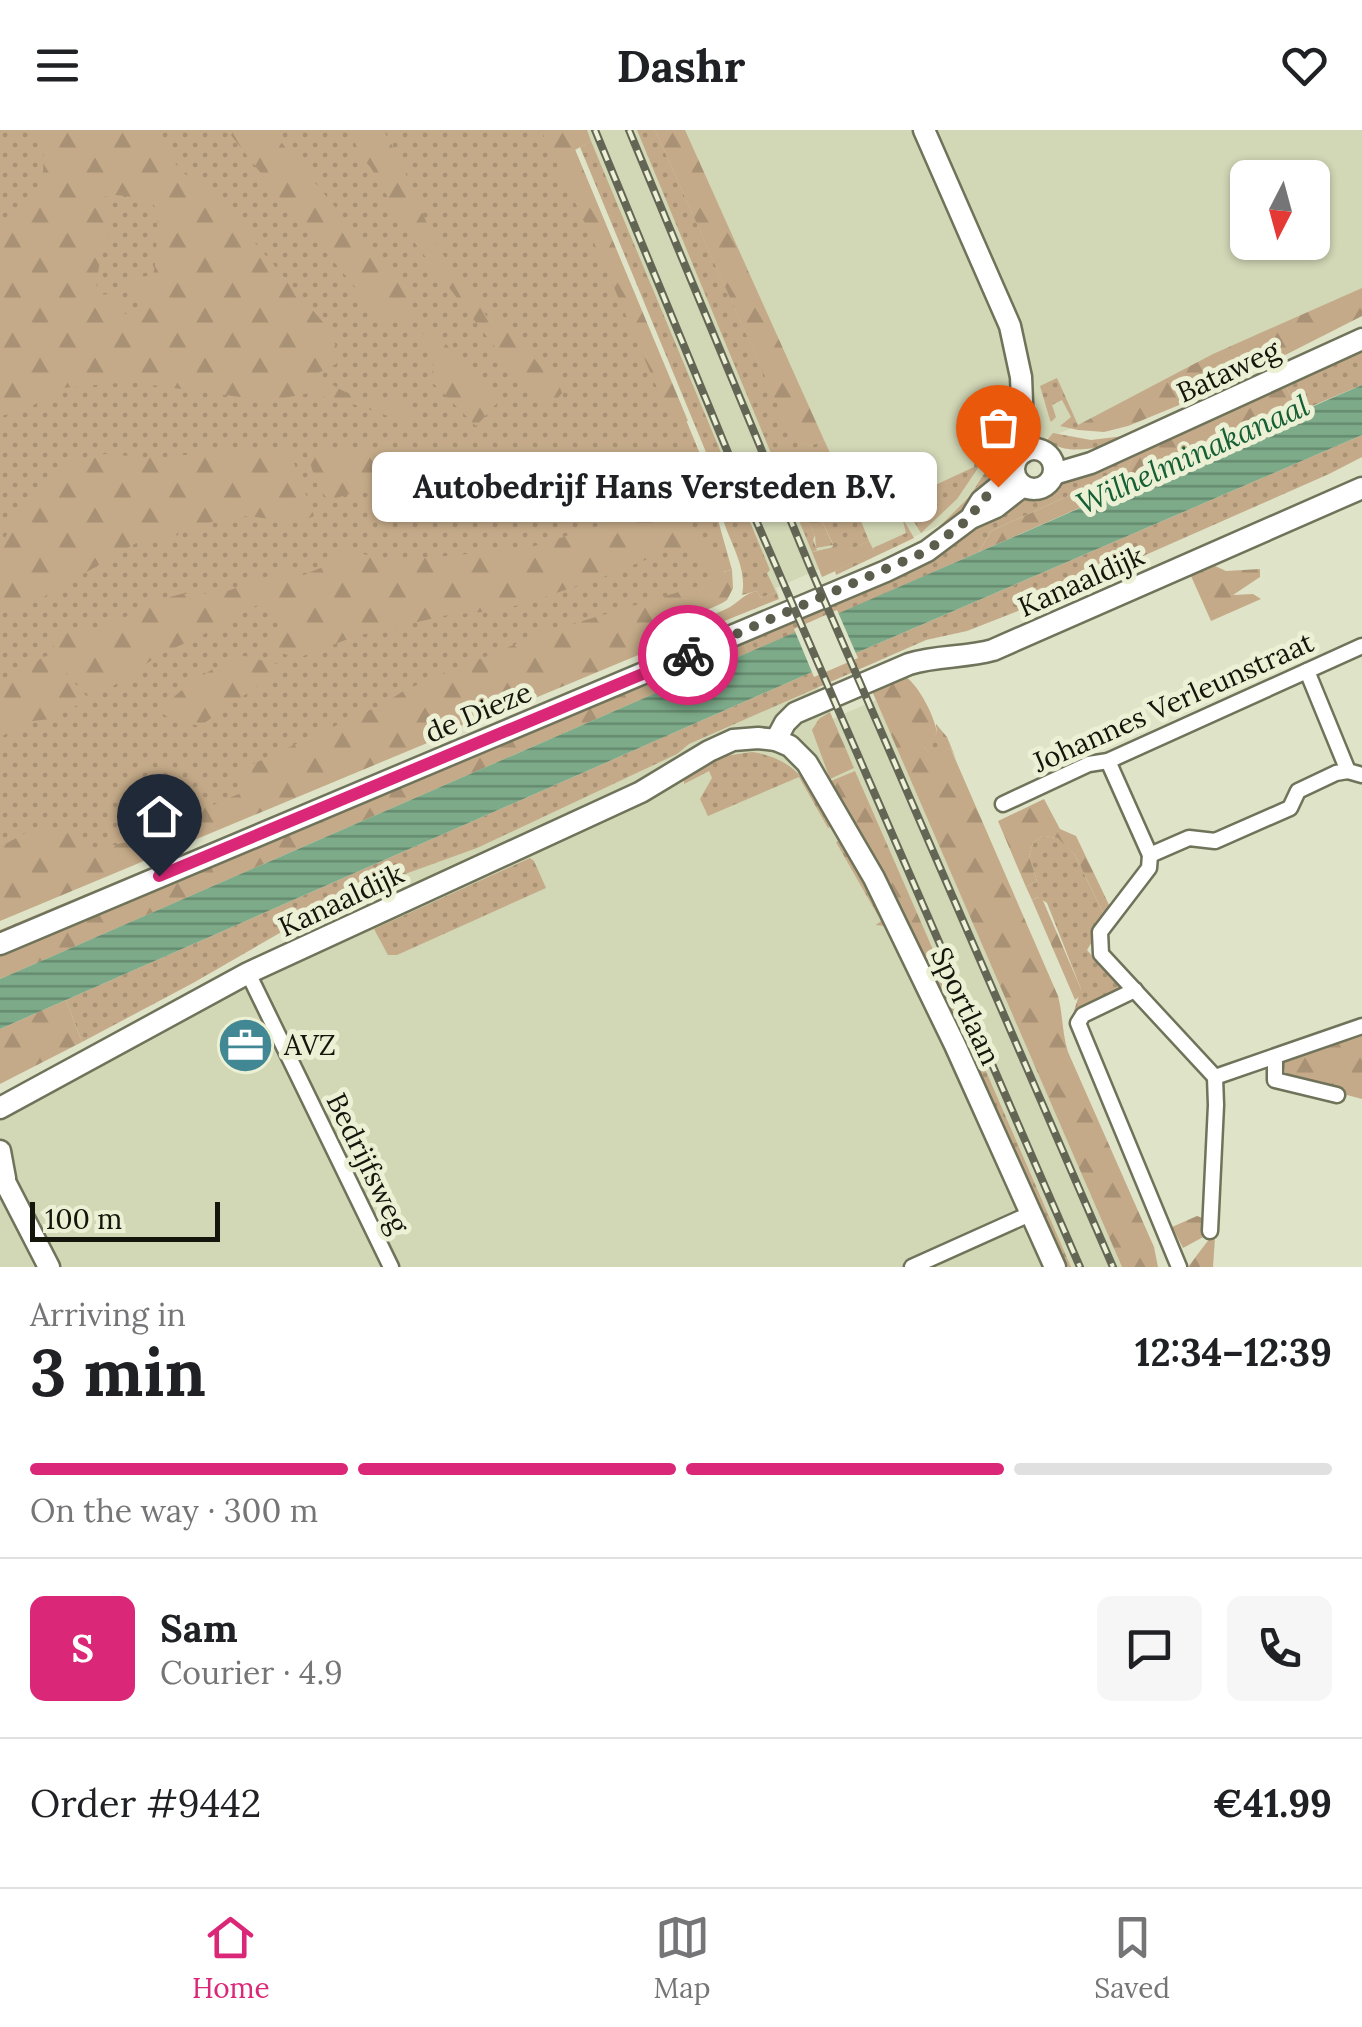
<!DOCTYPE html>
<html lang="en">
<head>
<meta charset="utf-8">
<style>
  :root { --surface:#fff; --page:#f6f6f6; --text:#202124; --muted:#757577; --line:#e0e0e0; --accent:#db2777 }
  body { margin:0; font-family:Lora,serif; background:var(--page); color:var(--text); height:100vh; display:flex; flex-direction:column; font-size:38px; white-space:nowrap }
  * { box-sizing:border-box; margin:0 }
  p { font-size:32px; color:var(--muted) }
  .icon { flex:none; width:55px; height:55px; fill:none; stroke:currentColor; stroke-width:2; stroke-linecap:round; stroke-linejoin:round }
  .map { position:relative; height:1137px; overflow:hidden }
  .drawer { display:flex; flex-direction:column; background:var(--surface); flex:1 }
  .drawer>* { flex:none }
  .needle { width:65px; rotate:186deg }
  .tools { position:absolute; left:1230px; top:30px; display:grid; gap:20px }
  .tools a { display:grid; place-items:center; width:100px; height:100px; border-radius:15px; background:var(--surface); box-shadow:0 2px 8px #0004; font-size:50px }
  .scale { position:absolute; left:30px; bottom:25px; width:190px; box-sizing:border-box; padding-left:10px; border:5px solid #14150b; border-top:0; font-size:28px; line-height:35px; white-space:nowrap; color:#14150b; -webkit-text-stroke:8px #ecf0d4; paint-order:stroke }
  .pin { position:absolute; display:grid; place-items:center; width:85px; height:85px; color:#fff; margin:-102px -42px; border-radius:50% 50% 50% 0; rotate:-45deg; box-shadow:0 0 10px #0007 }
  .pin .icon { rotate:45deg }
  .courier { position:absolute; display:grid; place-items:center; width:100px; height:100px; margin:-50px; border:8px solid #db2777; border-radius:50%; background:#fff; color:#222; box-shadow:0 2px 12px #0007 }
  .bubble { position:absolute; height:70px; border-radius:15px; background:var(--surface); box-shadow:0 2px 8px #0004; font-size:32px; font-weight:800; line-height:70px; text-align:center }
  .summary em { font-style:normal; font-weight:800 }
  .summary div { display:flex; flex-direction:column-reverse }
  .summary { display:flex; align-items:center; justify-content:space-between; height:170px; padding:0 30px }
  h1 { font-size:65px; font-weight:800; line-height:75px }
  .bar { display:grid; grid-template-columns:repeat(4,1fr); gap:15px 10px; align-content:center; height:120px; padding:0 30px }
  .bar i { height:12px; border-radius:8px; background:var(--line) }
  .bar .on { background:var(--accent) }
  .bar p { grid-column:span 4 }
  .line { display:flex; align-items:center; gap:25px; padding:0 30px; border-top:2px solid var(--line) }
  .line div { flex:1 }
  .round { display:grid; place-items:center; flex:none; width:105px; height:105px; border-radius:15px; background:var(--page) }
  header { display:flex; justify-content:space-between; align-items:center; height:130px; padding:0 30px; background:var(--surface); font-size:45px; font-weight:800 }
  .menu { display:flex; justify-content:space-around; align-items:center; height:140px; border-top:2px solid var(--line); background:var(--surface); font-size:28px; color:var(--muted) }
  .menu a { display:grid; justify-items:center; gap:5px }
  .menu .on { color:var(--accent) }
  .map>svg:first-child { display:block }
  .built { fill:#d2d7b6; fill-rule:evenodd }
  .green { fill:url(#green-dots) }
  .forest { fill:url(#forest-firs); fill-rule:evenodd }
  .water { fill:url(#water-rules) }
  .pier { fill:#dfe3c7 }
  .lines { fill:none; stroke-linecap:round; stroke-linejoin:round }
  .street-casing { stroke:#6f735a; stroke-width:19 }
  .secondary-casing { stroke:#6f735a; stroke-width:25 }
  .street { stroke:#fff; stroke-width:14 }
  .secondary { stroke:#fff; stroke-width:20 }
  .rail-casing { stroke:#646655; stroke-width:8 }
  .rail { stroke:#ecf0d4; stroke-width:4; stroke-dasharray:11; stroke-linecap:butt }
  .done { stroke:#5b5d4d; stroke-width:10; stroke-dasharray:0 18 }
  .route { stroke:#db2777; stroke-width:12 }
  .labels { text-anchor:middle; stroke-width:10; stroke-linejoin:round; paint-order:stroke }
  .street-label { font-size:28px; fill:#14150b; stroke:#ecf0d4 }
  .poi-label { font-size:28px; fill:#14150b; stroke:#ecf0d4; text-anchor:start }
  .water-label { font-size:30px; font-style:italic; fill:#155f35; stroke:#ecf0d4 }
</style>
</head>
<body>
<header><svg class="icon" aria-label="menu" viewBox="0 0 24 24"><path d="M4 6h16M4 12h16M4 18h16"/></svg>Dashr<svg class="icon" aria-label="heart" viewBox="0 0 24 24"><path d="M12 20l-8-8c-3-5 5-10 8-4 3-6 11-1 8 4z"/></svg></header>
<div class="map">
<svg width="1362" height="1137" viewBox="0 0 1362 1137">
  <defs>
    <pattern id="green-dots" width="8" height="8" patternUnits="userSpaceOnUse" patternTransform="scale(2.5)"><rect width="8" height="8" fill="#c4aa88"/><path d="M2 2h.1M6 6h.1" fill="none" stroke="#a89174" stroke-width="1.8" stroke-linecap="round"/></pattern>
    <pattern id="forest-firs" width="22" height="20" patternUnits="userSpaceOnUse" patternTransform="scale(2.5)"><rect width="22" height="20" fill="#c4aa88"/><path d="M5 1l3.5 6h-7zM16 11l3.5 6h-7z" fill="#a89174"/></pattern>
    <pattern id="water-rules" width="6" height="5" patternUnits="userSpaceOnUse" patternTransform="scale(2.5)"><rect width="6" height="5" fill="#7dab8a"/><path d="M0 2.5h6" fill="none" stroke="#658a6f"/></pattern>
  </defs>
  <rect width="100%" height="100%" fill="#dfe3c7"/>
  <g class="built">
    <path d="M579 0H1362V177L1043 310 952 390 822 447 819 439 776 458 779 466 770 470ZM1248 48H1312V112H1248Z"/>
    <path d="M812 542 832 589 876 570 1122 1137H0V990L278 838 433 709Z"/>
  </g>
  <g class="green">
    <path d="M0 0H567L714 358 718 390 732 440 723 442 728 452 0 778Z"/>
    <path d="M637 0H655L793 308 810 316 824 310 839 342 873 327 875 334 858 341 875 379 859 386 869 411 838 425 832 418 833 414 790 325 778 331 815 405 813 410 817 420 812 422Z"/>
    <path d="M591 11 770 440 767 443 776 462 761 468 757 461 742 465C748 436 728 411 722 385 719 371 719 357 715 344L580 17Z"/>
    <path d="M1362 220V255L1298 282 1285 253Z"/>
    <path d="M1057 248 1078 295V300L1060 296 1071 287 1062 270 1052 275 1056 287 1051 292 1050 290 1040 256Z"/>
    <path d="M1007 268 1014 272 1015 298 1006 304 999 302 996 291Z"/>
    <path d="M1002 269 991 293 995 313 957 369 921 403 901 371 974 337 981 273Z"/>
    <path d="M1053 303 1091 310 1124 306 1125 311C1099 316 1069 328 1047 310Z"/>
    <path d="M1018 305C1016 349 960 385 928 408L970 366 999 320Z"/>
    <path d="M1362 305V327L1329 344 1023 479 967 501 926 510 689 614 677 624 477 718 369 757 318 781 193 853 82 912 66 870 812 542Z"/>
    <path d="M1133 323 1129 336 1123 341 991 401 979 422 767 516 748 523 742 510 1009 372 1042 364 1061 348Z"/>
    <path d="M902 387 914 408 836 445 835 441 874 423 873 418 906 403Z"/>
    <path d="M653 528V532L0 807V800Z"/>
    <path d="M936 594 947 607 956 629 950 617 936 630 923 616 937 603Z"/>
    <path d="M752 622C799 629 810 658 832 695L828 698 799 647 708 686 700 669 712 648 709 641 684 654V647L718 627Z"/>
    <path d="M1042 706 1059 708 1075 725 1106 789 1087 820 1122 860 1078 886 1074 881 1081 859 1047 773 1038 767 1032 770 1026 757 1037 751 1029 726 1033 713Z"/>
    <path d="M843 709 887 794 884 796 876 795 881 791 836 712Z"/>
    <path d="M530 728 534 731 546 758 397 825H388L374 799Z"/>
    <path d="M972 909 1071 1137H1068L966 912Z"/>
  </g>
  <g class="forest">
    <path d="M41 0H156L180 41 207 57 328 198 337 219 336 234 318 243C342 267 373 272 406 273L412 287 404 290 391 287 347 272 309 263 284 268 240 267 130 252 62 258 32 276 2 286 0 291V243L6 237 0 225V102C42 67 48 55 41 0ZM116 65 149 69 159 82C155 103 158 125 153 145L133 148 130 159 141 170 144 178 125 184 112 164 97 165C94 147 107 100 116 84L103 67Z"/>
    <path d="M227 0H271L410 167 412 191 405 195 379 185 288 78Z"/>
    <path d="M350 0H383C406 36 417 76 437 114 452 142 474 166 491 193L505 191 540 236 553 239 562 263 548 280 531 264 414 112 371 38 360 25Z"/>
    <path d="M541 0H587L591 11 575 20 688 291 672 290 669 286 604 134Z"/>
    <path d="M655 0H685L824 310 810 316 793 309Z"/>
    <path d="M1362 158V186L1216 260 1128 296 1104 302 1078 300V295L1213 224Z"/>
    <path d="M432 197 460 231 500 270 476 296 431 251 435 224 422 205Z"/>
    <path d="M1285 253 1298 282 979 422 991 401 1123 341 1129 336 1133 323Z"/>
    <path d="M305 318 490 325 497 334C465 353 427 360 391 363 367 364 351 359 330 372L318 357Z"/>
    <path d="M289 320 314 386 298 393 248 386 214 391 170 408 138 412 18 482 0 463V416L33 360 53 350 62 338 80 329 105 324 155 328 224 321Z"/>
    <path d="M791 325 833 415 816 418 815 405 778 331Z"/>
    <path d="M641 374C670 374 711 416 723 442L732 440 733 458 727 470C705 485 666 486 660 516L0 791V717L38 696 76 702 89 721 147 707 181 685 174 674 196 660 207 674 213 675 241 663 238 641 383 574 405 560 540 504 705 454 714 445 705 428 675 418 606 446 527 473 493 481 448 485 356 506 298 528 265 518 282 504 276 483 263 474 242 480 210 501 158 526 98 566 50 512 66 501 104 498 156 471 181 464 222 463 285 440 294 449 330 434 345 419 389 431 525 419 614 391 631 375Z"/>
    <path d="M869 411 875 423 822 447 812 422 834 417 839 424Z"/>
    <path d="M1215 436 1226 441 1260 439V447L1233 465 1253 464 1261 469 1211 491 1191 446Z"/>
    <path d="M757 461 761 468 776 462 779 469 672 512V506C687 491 712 487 730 477 741 470 744 464 757 461Z"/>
    <path d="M742 510 748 523 0 849V820Z"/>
    <path d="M46 526 55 531 89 569 51 589 32 591 0 607V551Z"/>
    <path d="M244 526 286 536 200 596 173 590 163 584V577C183 557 216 533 244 526Z"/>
    <path d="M906 547C919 556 935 587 937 603L924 617 936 629 950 617 1058 866C1063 885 1062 903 1068 922L1154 1117 1158 1137H1122L872 561Z"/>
    <path d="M830 582 854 638 830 649 812 600 819 589Z"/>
    <path d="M855 641 972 909 966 912 885 745 831 651Z"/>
    <path d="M1044 669 1060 699 1076 706 1112 781 1106 789 1075 725 1058 708 1042 706 1033 713 1029 726 1037 751 1026 757 998 691Z"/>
    <path d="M1041 766 1081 859 1080 866 1075 870 1032 770Z"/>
    <path d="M66 870 82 912 0 954V899Z"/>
    <path d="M1362 905V969L1287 949 1283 933Z"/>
    <path d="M1197 1086 1205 1089V1106L1183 1118 1172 1097Z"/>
    <path d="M1215 1107 1213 1137H1188L1210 1108Z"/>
  </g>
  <path class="water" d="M1362 255V305L812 542 0 899V849Z"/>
  <path class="pier" d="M837 480 858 528 814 547 794 499Z"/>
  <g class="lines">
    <defs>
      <g id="street">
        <path d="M1307 541 1348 641 1362 645"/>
        <path d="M1108 631 1150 725 1149 738 1100 802 1101 824 1215 947 1362 896"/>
        <path d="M1003 674 1089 634 1108 631 1362 516"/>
        <path d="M1150 725 1189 708 1215 711 1290 678 1298 661 1336 643 1348 641"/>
        <path d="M248 843 391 1137"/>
        <path d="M1135 860 1083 885 1078 893 1179 1137"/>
        <path d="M1275 928V950L1337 965"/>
        <path d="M1210 1101 1216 975 1215 947"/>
        <path d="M912 1137 1032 1083"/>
      </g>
      <g id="secondary">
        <path d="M924 0 1010 196 1021 247 1024 322"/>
        <circle cx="1034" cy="339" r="20"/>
        <path d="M1054 344 1091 333 1362 209"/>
        <path d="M973 384 981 371 1014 344"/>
        <path d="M776 610 790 616 807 633 874 748 955 915 1055 1137"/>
        <path d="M0 814 886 441 927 421 971 388 996 377 1023 356"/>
        <path d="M0 978 248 843 641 662 709 621 733 610 758 608 776 610 785 593 795 583 909 534C937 525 965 528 993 520L1362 358"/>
        <path d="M0 1021 5 1048"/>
        <path d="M0 1042 49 1137"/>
      </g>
    </defs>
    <use href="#street" class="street-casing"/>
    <use href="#secondary" class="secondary-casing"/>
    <use href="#street" class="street"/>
    <use href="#secondary" class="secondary"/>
    <defs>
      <g id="rail">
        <path d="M595 0 752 381 1080 1137"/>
        <path d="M629 0 812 442 1113 1137"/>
      </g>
    </defs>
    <use href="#rail" class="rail-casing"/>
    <use href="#rail" class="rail"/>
  </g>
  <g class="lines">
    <path class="done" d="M688 525 927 421 970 388 981 371 998 357"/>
    <path class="route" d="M159 746 688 525"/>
  </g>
  <defs>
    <symbol id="office-disc" viewBox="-11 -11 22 22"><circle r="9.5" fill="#428794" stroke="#ecf0d4"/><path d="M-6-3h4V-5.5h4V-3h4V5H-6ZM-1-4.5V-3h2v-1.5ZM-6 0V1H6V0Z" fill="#fff"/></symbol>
  </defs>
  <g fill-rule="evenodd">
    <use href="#office-disc" x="214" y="884" width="63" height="63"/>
  </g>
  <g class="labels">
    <g class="street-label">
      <text transform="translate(1228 241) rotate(-25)" y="10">Bataweg</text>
      <text transform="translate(1081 451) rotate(-24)" y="10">Kanaaldijk</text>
      <text transform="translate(1173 572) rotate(-24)" y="10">Johannes Verleunstraat</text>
      <text transform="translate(478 582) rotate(-23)" y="10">de Dieze</text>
      <text transform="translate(341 770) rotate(-25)" y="10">Kanaaldijk</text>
      <text transform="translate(966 876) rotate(65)" y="10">Sportlaan</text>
      <text transform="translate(368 1033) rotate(64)" y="10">Bedrijfsweg</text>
    </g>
    <g class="poi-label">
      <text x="284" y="925">AVZ</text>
    </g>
    <g class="water-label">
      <text transform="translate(1193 325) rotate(-24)" y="10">Wilhelminakanaal</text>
    </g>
  </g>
</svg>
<div class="tools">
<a><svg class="needle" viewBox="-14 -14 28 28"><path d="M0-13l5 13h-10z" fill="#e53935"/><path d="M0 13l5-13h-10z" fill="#757577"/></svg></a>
</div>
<div class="scale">100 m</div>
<div class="pin" style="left:998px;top:357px;background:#ea580c"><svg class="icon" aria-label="bag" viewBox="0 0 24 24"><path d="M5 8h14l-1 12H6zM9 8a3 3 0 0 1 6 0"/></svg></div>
<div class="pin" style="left:159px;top:746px;background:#1f2937"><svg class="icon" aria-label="home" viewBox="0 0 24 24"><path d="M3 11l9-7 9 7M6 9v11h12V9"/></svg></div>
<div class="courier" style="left:688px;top:525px"><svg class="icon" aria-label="bike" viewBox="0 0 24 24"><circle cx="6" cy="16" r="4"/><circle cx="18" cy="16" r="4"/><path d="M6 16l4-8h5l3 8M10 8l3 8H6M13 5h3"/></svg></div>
<div class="bubble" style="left:372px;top:322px;width:565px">Autobedrijf Hans Versteden B.V.</div>
</div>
<section class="drawer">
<div class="summary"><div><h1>3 min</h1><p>Arriving in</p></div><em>12:34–12:39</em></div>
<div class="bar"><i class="on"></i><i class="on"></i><i class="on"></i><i></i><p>On the way · 300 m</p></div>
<div class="line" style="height:180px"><b class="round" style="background:var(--accent);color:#fff">S</b><div><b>Sam</b><p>Courier · 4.9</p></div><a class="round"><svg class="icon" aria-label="chat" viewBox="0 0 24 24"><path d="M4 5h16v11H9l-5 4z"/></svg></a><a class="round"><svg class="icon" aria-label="phone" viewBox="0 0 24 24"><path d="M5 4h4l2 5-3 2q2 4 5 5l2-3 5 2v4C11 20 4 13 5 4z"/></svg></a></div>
<div class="line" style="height:130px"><div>Order #9442</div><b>€41.99</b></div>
</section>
<nav class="menu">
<a class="on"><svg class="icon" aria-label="home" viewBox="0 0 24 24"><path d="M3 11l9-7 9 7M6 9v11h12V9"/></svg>Home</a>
<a><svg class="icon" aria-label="map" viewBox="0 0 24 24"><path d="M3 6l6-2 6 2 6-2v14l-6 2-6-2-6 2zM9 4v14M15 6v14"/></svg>Map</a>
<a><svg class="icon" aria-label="saved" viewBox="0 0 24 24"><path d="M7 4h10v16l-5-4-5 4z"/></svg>Saved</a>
</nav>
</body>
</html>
